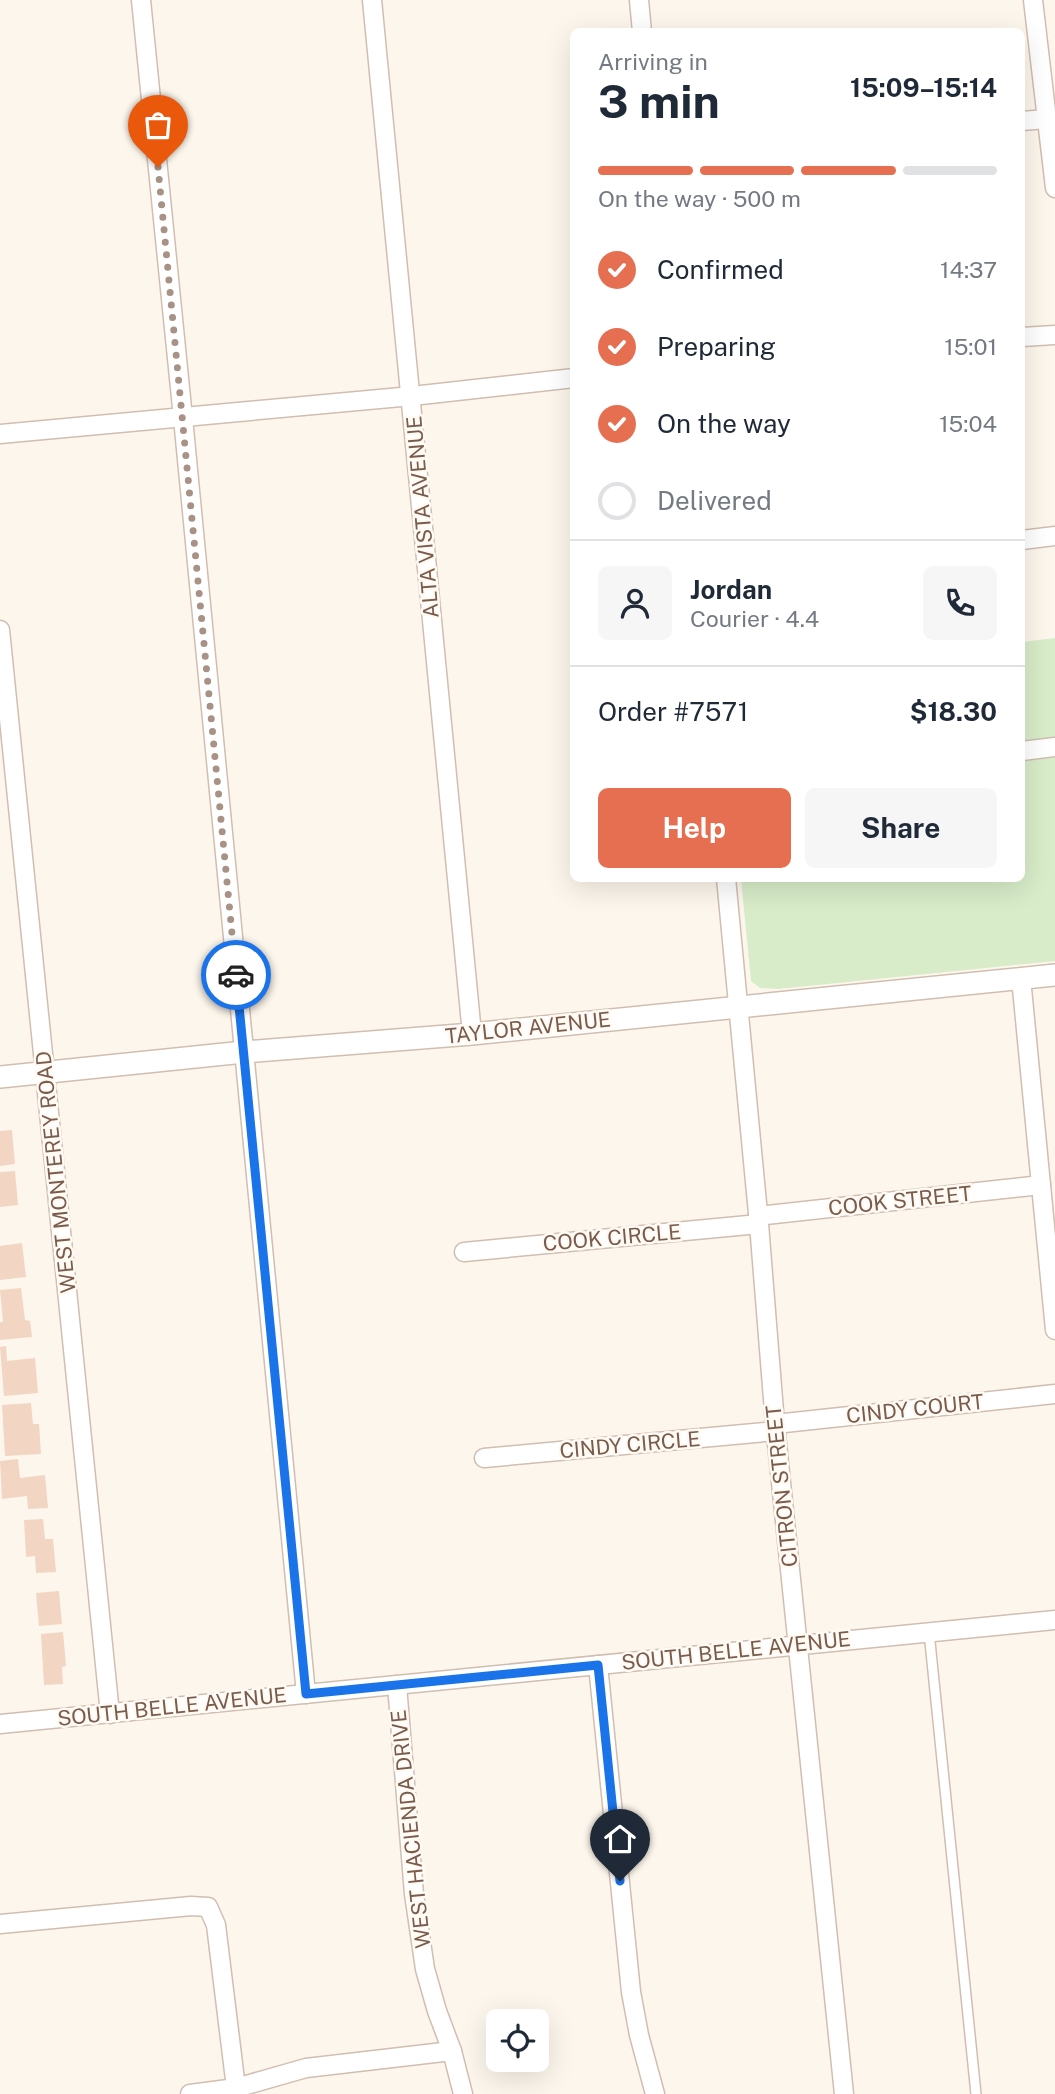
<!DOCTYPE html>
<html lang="en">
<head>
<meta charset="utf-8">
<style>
  :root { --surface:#fff; --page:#f6f6f7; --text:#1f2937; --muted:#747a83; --line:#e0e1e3; --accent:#e76f51 }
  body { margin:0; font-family:"Public Sans",sans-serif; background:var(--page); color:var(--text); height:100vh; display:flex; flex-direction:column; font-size:26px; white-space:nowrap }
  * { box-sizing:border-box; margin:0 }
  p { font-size:23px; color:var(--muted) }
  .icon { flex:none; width:38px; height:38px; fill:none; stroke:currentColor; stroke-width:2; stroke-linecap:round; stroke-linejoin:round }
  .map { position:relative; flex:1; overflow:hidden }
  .sheet { position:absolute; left:570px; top:28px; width:455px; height:854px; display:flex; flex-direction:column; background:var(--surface); border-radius:10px; box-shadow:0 7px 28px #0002 }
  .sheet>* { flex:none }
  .buttons { position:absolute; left:486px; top:2009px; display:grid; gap:14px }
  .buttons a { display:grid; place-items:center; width:63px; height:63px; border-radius:10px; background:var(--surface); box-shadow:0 7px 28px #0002; font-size:35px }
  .pin { position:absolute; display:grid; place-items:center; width:60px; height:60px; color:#fff; margin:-72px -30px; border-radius:50% 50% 50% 0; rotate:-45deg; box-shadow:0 0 7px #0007 }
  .pin .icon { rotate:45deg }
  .courier { position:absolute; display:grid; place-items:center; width:70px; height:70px; margin:-35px; border:5px solid #1a73e8; border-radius:50%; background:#fff; color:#222; box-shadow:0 2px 9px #0007 }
  .headline em { font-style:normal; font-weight:700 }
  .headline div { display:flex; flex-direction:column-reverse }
  .headline { display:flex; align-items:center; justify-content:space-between; height:119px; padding:0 28px }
  h1 { font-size:46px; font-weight:700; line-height:52px }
  .bar { display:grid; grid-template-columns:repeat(4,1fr); gap:10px 7px; align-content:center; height:84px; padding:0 28px }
  .bar i { height:9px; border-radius:5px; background:var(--line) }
  .bar .selected { background:var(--accent) }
  .bar p { grid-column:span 4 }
  .line { display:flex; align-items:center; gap:18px; padding:0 28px; border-top:2px solid var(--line) }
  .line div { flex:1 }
  .round { display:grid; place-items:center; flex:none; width:74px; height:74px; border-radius:10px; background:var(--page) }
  ol { padding:0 28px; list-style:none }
  li { display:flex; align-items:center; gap:21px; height:77px }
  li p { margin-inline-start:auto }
  li .icon { padding:7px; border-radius:50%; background:var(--accent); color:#fff; stroke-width:4 }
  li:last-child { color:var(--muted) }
  li i { width:38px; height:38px; border:4px solid var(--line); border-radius:50% }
  .cta { display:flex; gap:14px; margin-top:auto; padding:14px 28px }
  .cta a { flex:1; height:80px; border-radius:10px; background:var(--accent); color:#fff; font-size:28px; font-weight:700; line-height:80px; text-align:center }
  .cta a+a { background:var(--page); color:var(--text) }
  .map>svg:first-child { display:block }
  .green { fill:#d8ecc9 }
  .building { fill:#f3d5c3 }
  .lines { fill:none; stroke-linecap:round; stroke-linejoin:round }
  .service-casing { stroke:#d1beb0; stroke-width:12 }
  .minor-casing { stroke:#d1beb0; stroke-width:21 }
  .tertiary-casing { stroke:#d1beb0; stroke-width:24 }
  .service { stroke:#fff; stroke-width:9 }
  .minor { stroke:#fff; stroke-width:18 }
  .tertiary { stroke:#fff; stroke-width:21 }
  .done { stroke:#a89285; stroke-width:7; stroke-dasharray:0 12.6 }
  .route { stroke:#1a73e8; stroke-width:9 }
  .labels { text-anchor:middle; stroke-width:5; stroke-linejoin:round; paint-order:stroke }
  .street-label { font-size:21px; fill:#7a5c4d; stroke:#fffaf3 }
</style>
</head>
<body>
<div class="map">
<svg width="1055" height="2094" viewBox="0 0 1055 2094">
  <rect width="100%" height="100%" fill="#fdf6ec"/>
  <path class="green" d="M1055 638V961L778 989 760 988 751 981 741 879 1022 878V642Z"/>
  <g class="building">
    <path d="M12 1130 15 1164 0 1166V1131Z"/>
    <path d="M15 1171 18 1205 0 1207V1172Z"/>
    <path d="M22 1243 26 1277 0 1280V1246Z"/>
    <path d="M21 1288 25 1320 30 1321 32 1337 0 1340V1322H3L0 1290Z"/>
    <path d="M6 1346 7 1361 35 1358 38 1393 4 1396 0 1347Z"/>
    <path d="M31 1403 33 1424H39L41 1454 5 1456 2 1405Z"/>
    <path d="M18 1459 20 1478 45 1475 48 1508 28 1509 27 1496 2 1499 0 1461Z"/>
    <path d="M43 1519 45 1539H53L56 1572 36 1573 35 1556 26 1557 24 1520Z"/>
    <path d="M59 1591 62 1624 39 1626 36 1593Z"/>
    <path d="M63 1632 66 1666 62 1667 63 1684 44 1685 41 1634Z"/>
  </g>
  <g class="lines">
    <defs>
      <path id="service" d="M929 1632 976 2094"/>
      <g id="minor">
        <path d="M141 0 183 418 306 1694"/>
        <path d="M372 0 472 1034"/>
        <path d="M639 0 642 32"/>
        <path d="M1033 0 1055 188"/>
        <path d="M1022 121 1046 119"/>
        <path d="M1022 337 1055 335"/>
        <path d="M0 434 412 396 574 378"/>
        <path d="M1022 540 1055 536"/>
        <path d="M0 630 110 1714"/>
        <path d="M1022 751 1055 747"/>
        <path d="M726 878 759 1224 775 1424 844 2094"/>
        <path d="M1021 978 1055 1330"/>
        <path d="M758 1216 1041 1185"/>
        <path d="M464 1252 759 1224"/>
        <path d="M775 1424 1055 1394"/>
        <path d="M484 1458 776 1431"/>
        <path d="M598 1665 631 1992 639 2035 655 2094"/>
        <path d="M397 1685 414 1894 425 1969 437 2011 452 2051 463 2094"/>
        <path d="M0 1724 1055 1620"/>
        <path d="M0 1924 191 1906 208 1907 216 1925 236 2088"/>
        <path d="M190 2094 236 2088 306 2068 452 2051"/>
      </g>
      <path id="tertiary" d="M0 1077 244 1052 472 1034 1055 975"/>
    </defs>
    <use href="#service" class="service-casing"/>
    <use href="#minor" class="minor-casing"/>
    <use href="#tertiary" class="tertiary-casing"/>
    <use href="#service" class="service"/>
    <use href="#minor" class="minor"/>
    <use href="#tertiary" class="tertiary"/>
  </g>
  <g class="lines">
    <path class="done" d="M158 167 236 975"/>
    <path class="route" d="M236 975 306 1694 598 1665 620 1881"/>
  </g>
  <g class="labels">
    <g class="street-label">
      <text transform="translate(423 517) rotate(-95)" y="7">ALTA VISTA AVENUE</text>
      <text transform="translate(528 1028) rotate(-6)" y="7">TAYLOR AVENUE</text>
      <text transform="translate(56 1172) rotate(-96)" y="7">WEST MONTEREY ROAD</text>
      <text transform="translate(900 1201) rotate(-6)" y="7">COOK STREET</text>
      <text transform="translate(612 1238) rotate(-5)" y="7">COOK CIRCLE</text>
      <text transform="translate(915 1409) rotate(-6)" y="7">CINDY COURT</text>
      <text transform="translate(630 1445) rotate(-5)" y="7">CINDY CIRCLE</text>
      <text transform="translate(782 1486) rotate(-96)" y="7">CITRON STREET</text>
      <text transform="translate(736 1651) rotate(-6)" y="7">SOUTH BELLE AVENUE</text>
      <text transform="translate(172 1707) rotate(-6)" y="7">SOUTH BELLE AVENUE</text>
      <text transform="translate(411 1829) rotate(-96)" y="7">WEST HACIENDA DRIVE</text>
    </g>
  </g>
</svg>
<div class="buttons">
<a><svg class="icon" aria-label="locate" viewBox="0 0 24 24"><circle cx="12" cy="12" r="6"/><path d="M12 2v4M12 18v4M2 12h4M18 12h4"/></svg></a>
</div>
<div class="pin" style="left:158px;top:167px;background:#ea580c"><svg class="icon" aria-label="bag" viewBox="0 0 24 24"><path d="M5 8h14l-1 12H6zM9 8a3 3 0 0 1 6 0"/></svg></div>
<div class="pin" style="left:620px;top:1881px;background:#1f2937"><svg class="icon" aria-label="home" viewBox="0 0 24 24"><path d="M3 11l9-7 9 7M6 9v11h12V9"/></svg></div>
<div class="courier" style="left:236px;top:975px"><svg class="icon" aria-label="car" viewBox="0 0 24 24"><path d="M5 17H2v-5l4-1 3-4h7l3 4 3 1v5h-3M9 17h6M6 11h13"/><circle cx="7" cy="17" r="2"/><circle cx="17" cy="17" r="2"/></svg></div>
<section class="sheet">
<div class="headline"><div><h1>3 min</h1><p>Arriving in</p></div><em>15:09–15:14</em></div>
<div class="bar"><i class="selected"></i><i class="selected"></i><i class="selected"></i><i></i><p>On the way · 500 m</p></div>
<ol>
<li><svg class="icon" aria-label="check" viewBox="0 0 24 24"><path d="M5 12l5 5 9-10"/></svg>Confirmed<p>14:37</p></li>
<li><svg class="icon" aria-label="check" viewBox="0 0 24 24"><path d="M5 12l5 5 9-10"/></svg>Preparing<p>15:01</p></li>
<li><svg class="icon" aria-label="check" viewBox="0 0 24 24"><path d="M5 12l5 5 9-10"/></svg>On the way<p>15:04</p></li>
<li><i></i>Delivered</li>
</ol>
<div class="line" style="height:126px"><a class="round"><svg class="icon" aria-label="person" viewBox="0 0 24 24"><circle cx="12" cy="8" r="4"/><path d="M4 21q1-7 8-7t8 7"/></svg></a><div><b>Jordan</b><p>Courier · 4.4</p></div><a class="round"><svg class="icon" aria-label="phone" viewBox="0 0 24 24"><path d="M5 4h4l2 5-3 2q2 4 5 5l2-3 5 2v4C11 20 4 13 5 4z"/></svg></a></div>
<div class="line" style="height:91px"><div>Order #7571</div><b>$18.30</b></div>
<div class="cta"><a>Help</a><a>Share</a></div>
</section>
</div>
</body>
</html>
